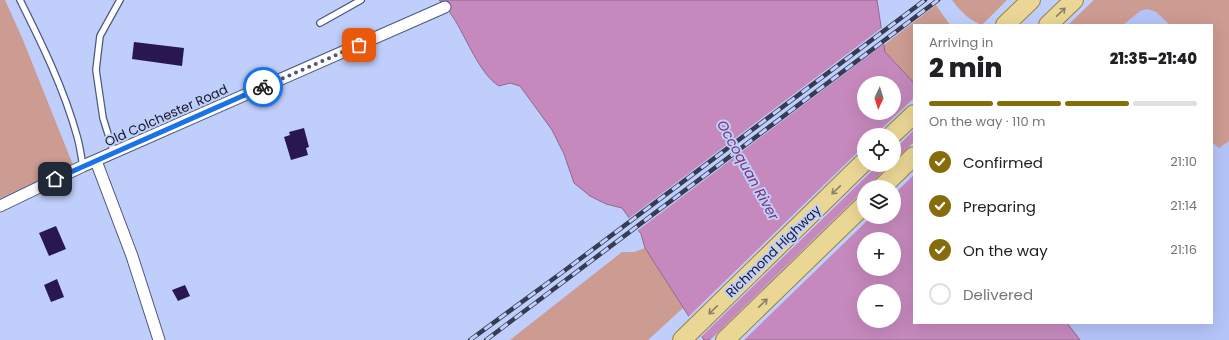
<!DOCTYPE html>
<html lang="en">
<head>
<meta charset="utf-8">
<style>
  :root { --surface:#fff; --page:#f2f2f2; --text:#202124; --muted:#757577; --line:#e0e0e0; --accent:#866c0a }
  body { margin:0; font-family:Poppins,sans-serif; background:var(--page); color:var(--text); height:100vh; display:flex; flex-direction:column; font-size:15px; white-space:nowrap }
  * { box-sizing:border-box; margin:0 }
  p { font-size:13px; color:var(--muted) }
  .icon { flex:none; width:22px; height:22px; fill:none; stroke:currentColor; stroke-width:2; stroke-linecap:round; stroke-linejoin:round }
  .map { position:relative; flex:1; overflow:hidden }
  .panel { position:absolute; left:913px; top:24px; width:300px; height:300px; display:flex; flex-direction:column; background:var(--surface); border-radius:0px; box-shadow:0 4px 16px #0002 }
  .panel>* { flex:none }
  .needle { width:26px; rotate:184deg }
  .fabs { position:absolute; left:857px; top:76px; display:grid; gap:8px }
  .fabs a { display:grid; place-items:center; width:44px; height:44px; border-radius:50%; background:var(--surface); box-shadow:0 4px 16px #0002; font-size:20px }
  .pin { position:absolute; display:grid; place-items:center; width:34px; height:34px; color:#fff; margin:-17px; border-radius:8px; box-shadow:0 2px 6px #0006 }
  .courier { position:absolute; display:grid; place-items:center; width:40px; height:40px; margin:-20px; border:3px solid #1a73e8; border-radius:50%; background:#fff; color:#222; box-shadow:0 1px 5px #0007 }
  .summary em { font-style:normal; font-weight:800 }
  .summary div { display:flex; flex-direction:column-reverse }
  .summary { display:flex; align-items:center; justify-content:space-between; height:68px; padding:0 16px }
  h1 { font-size:26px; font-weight:800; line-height:30px }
  .bar { display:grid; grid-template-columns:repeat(4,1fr); gap:6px 4px; align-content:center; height:48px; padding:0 16px }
  .bar i { height:5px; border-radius:3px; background:var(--line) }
  .bar .active { background:var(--accent) }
  .bar p { grid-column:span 4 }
  ol { padding:0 16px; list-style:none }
  li { display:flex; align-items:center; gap:12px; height:44px }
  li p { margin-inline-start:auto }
  li .icon { padding:4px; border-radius:50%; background:var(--accent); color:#fff; stroke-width:4 }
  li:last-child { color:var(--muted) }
  li i { width:22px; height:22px; border:2px solid var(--line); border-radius:50% }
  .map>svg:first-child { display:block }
  .built { fill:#b5c4f8 }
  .green { fill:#cc9b91 }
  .water { fill:#c689bd; stroke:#916790; fill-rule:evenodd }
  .pier { fill:#c0cefb }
  .building { fill:#291751 }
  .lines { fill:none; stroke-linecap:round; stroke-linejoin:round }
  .lane-casing { stroke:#4d587f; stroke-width:8 }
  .street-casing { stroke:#4d587f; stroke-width:13 }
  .primary-casing { stroke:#978341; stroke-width:20 }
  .lane { stroke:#fff; stroke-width:5.5 }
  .street { stroke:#fff; stroke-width:11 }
  .primary { stroke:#ebd795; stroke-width:18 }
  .rail-casing { stroke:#363c51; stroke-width:4.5 }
  .rail { stroke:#c0cefb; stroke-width:3; stroke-dasharray:9; stroke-linecap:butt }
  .oneway { stroke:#8a8164 }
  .done { stroke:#505872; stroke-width:4; stroke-dasharray:0 7.2 }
  .route { stroke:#1a73e8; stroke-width:5 }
  .labels { text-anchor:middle; stroke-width:4; stroke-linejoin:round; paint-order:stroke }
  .street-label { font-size:13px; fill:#141828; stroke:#c0cefb }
  .water-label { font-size:14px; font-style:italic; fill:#7c3474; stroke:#c0cefb }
</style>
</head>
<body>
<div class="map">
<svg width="1229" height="340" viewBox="0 0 1229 340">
  <rect width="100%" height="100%" fill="#c0cefb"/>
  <path class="built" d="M1094 0H1229V340H1080L1067 323H1212V25H1068Z"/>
  <g class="green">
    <path d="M0 0H5L23 40 73 165 0 198Z"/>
    <path d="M952 0H1007L982 25C970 21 959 10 952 0Z"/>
    <path d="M1094 0H1229V141L1219 148 1212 142V25H1170L1156 12 1147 9 1140 11 1123 25H1068Z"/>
    <path d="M936 5 950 25H914V83L885 52 884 45Z"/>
    <path d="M645 248 683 308 648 340H510L622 252H634Z"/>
  </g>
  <path class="water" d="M439 0H877L885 52 914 83V323H1067L1080 340H704L645 248 641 234 622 208 606 204 590 196 574 183 564 154 552 130 520 86 510 83 499 86C480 75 465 35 453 17 449 11 444 5 439 0ZM864 83H894V113H864ZM864 135H894V165H864ZM864 187H894V217H864ZM864 239H894V269H864ZM864 291H894V321H864Z"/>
  <g class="pier">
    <path d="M883 27 885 43 637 231 628 219Z"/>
    <path d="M914 98V130L894 150V135H875Z"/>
    <path d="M914 142V175L894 194V187H867L890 165H894V161Z"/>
    <path d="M864 146V165H878L700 338 687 318Z"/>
    <path d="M864 190V217H871L744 340H710Z"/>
  </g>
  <g class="building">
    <path d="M134 42 184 48 182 66 132 59Z"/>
    <path d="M304 128 309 147 306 148 308 155 291 160 284 137 290 135 289 132Z"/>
    <path d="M56 226 66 249 49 256 39 233Z"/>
    <path d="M57 279 64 297 51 302 44 285Z"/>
    <path d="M185 285 190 296 178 301 172 290Z"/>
  </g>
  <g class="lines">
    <defs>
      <g id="lane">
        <path d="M20 0C42 44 64 89 77 136 80 146 81 156 83 166"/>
        <path d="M320 23 361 0"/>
        <path d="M114 153 103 118 96 70 100 36 120 0"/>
      </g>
      <g id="street">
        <path d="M96 161 132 256 159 340"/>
        <path d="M0 206 83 166 445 7"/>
      </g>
      <g id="primary">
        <path d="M1005 25 1031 0"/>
        <path d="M1048 25 1074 0"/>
        <path d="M892 135 914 114"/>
        <path d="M882 187 914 156"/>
        <path d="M682 340 864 162"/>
        <path d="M725 340 864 205"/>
      </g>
    </defs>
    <use href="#lane" class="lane-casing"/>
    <use href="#street" class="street-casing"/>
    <use href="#primary" class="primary-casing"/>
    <use href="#lane" class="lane"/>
    <use href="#street" class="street"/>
    <use href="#primary" class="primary"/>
    <defs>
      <g id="rail">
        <path d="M470 340 564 271 925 0"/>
        <path d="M486 340 938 0"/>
      </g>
    </defs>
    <use href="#rail" class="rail-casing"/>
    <use href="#rail" class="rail"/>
  </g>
  <defs><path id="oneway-shaft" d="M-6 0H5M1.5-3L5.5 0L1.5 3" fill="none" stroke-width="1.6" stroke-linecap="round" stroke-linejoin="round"/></defs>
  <g class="oneway">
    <use href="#oneway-shaft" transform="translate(1061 12) rotate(-44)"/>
    <use href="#oneway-shaft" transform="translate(836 190) rotate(136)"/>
    <use href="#oneway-shaft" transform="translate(763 303) rotate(-44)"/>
    <use href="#oneway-shaft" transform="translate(713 310) rotate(136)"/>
  </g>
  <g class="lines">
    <path class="done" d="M263 87 359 45"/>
    <path class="route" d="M55 179 263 87"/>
  </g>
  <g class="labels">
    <g class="street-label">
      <text transform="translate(166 115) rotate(-24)" y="5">Old Colchester Road</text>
      <text transform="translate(773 251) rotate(-44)" y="5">Richmond Highway</text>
    </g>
    <g class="water-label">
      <text transform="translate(748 170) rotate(61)" y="5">Occoquan River</text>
    </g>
  </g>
</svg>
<div class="fabs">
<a><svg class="needle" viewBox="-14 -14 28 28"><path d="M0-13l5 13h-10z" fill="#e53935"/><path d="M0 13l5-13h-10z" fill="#757577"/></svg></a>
<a><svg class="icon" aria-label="locate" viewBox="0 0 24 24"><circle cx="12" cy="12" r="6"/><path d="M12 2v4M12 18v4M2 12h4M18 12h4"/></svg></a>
<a><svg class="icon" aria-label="layers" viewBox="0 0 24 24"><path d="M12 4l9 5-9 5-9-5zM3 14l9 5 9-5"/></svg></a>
<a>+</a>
<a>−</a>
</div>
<div class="pin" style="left:359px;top:45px;background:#ea580c"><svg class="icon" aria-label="bag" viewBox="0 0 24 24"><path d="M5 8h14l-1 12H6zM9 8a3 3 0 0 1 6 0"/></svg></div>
<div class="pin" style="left:55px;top:179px;background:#1f2937"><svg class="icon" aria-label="home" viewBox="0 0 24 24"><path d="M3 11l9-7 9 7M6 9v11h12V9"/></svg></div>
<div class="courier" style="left:263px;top:87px"><svg class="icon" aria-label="bike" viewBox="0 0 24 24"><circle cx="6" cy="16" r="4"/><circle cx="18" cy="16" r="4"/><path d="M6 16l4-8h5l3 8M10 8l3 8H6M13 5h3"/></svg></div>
<section class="panel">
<div class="summary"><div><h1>2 min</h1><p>Arriving in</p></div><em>21:35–21:40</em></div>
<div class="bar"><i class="active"></i><i class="active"></i><i class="active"></i><i></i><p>On the way · 110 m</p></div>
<ol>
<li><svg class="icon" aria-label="check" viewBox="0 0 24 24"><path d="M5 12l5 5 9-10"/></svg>Confirmed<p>21:10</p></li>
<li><svg class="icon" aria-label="check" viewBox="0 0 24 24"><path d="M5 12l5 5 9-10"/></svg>Preparing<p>21:14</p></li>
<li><svg class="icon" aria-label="check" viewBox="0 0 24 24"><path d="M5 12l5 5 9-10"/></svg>On the way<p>21:16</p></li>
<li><i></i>Delivered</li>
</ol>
</section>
</div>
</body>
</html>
